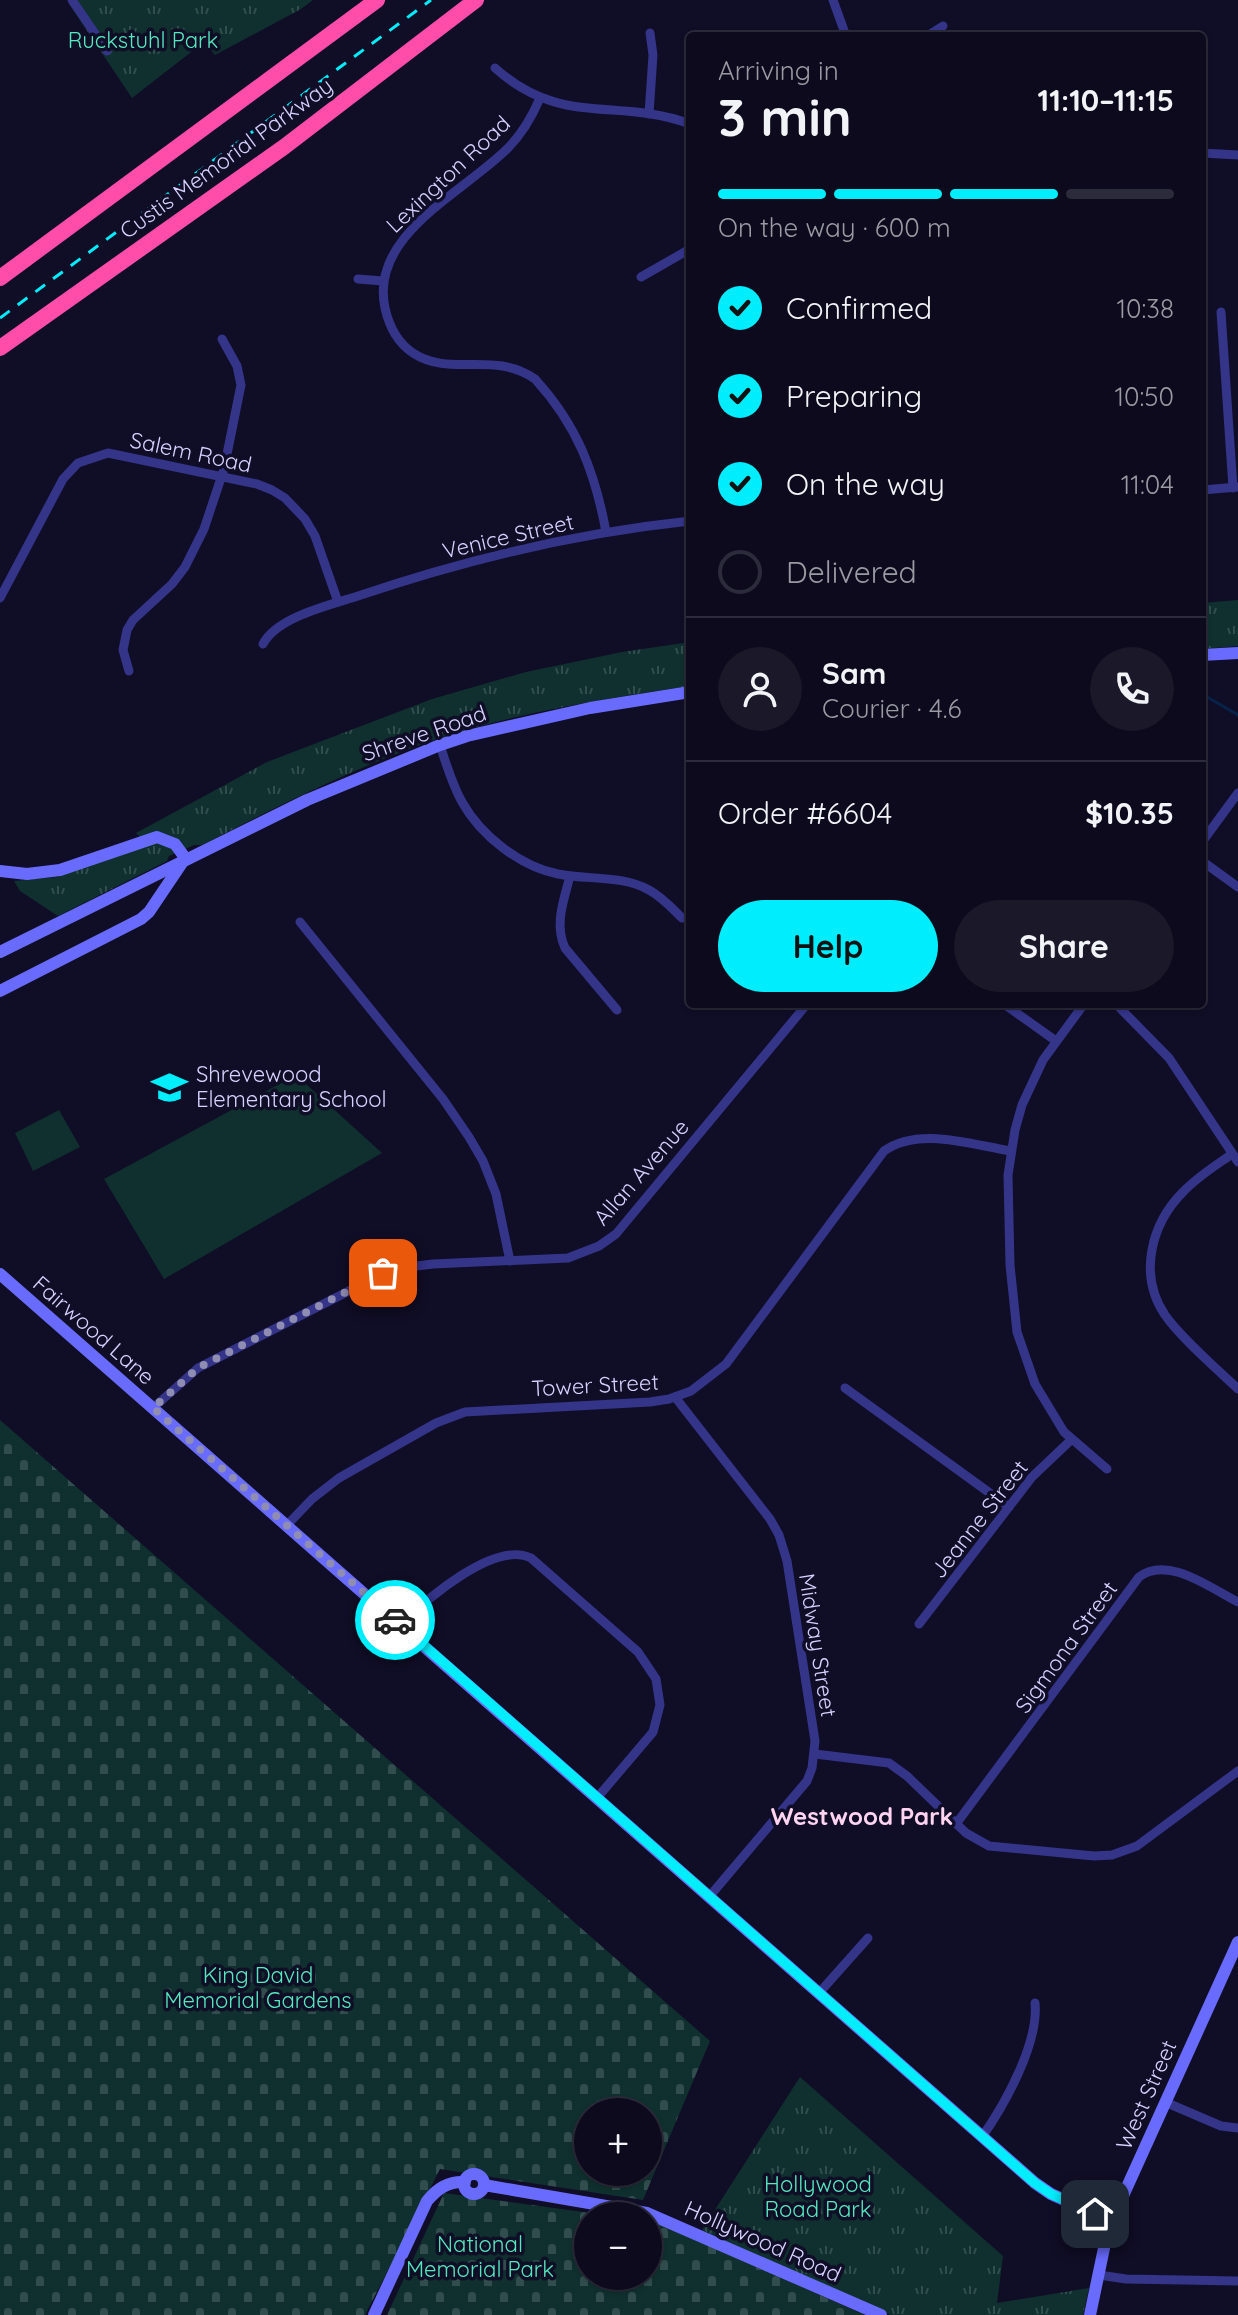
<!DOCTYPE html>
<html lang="en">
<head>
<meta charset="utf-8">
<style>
  :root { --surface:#0c0a1c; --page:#1a1829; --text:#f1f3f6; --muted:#9a9aa3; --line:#2c2b3b; --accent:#00edfd }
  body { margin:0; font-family:Quicksand,sans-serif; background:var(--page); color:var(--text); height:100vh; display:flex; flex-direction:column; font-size:30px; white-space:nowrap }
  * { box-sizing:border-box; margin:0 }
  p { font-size:26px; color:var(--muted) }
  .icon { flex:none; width:44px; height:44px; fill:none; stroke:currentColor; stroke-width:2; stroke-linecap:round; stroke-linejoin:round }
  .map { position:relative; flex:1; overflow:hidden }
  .details { position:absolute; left:686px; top:32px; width:520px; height:976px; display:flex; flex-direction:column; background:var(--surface); border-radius:8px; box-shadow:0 2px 6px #0004,0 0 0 2px var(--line) }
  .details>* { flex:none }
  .tools { position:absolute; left:574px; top:2098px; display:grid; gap:16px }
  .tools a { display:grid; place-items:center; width:88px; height:88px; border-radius:50%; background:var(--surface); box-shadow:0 2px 6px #0004,0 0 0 2px var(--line); font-size:40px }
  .pin { position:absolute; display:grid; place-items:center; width:68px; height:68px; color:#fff; margin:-34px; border-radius:16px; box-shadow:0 4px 12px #0006 }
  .courier { position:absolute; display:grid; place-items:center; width:80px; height:80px; margin:-40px; border:6px solid #00edfd; border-radius:50%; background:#fff; color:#222; box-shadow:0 2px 10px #0007 }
  .headline em { font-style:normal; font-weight:700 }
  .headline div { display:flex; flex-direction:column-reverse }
  .headline { display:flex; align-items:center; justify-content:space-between; height:136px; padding:0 32px }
  h1 { font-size:52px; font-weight:700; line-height:60px }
  .bar { display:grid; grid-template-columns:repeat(4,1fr); gap:12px 8px; align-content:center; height:96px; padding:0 32px }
  .bar i { height:10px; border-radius:6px; background:var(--line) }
  .bar .on { background:var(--accent) }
  .bar p { grid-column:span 4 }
  .line { display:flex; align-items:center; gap:20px; padding:0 32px; border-top:2px solid var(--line) }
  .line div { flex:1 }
  .round { display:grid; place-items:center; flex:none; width:84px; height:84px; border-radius:42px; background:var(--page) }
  ol { padding:0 32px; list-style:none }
  li { display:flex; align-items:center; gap:24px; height:88px }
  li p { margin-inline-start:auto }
  li .icon { padding:8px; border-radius:50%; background:var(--accent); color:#111; stroke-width:4 }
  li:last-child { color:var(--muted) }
  li i { width:44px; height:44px; border:4px solid var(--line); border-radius:50% }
  .button { display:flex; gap:16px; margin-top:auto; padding:16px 32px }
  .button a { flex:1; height:92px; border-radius:48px; background:var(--accent); color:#111; font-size:32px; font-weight:700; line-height:92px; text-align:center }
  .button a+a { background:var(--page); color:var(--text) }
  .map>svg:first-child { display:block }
  .grass { fill:url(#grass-tufts) }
  .cemetery { fill:url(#cemetery-stones); fill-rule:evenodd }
  .pitch { fill:#0f302e }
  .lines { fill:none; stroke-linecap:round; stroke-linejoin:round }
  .stream { stroke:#08234a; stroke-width:3 }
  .street { stroke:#343489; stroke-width:9 }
  .secondary { stroke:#696bff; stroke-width:12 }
  .highway { stroke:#ff4da9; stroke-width:16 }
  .rail { stroke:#00edfd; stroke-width:3; stroke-dasharray:12 10; stroke-linecap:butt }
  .done { stroke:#908db3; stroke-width:8; stroke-dasharray:0 14.4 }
  .route { stroke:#00edfd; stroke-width:10 }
  .labels { text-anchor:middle; stroke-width:7; stroke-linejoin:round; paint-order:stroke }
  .park-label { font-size:22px; fill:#54e9be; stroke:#100d26 }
  .street-label { font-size:22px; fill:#d5d2ff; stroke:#100d26 }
  .poi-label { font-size:22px; fill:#d5d2ff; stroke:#100d26; text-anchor:start }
  .neighbourhood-label { font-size:24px; font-weight:bold; fill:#ffd4f1; stroke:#100d26 }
</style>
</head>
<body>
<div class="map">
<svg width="1238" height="2315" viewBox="0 0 1238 2315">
  <defs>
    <pattern id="grass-tufts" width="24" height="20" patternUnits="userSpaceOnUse" patternTransform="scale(2)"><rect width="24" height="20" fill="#0f302e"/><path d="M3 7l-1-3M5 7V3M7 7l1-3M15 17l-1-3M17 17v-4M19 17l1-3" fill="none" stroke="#314d4d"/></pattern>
    <pattern id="cemetery-stones" width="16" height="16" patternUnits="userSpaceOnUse" patternTransform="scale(2)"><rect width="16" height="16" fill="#0f302e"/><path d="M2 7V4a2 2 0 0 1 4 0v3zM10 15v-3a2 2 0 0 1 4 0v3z" fill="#314d4d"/></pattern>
  </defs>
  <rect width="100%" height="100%" fill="#100d26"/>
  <g class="grass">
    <path d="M76 0H313L301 9 215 55 204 42 132 98 69 4Z"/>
    <path d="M1238 600V646L1202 649V603Z"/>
    <path d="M690 642V686C607 698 521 712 440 738 357 766 280 805 202 845H194L169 856 167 861 58 916 20 891 14 881 57 877 149 845 136 833 267 762 432 699 526 672 622 652Z"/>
    <path d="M800 2077 1003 2256 997 2303 1089 2288 1083 2315H891L702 2230Z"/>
  </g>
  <g class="cemetery">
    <path d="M0 1420 710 2041 643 2200 440 2169 365 2315H0ZM588 2112H648V2172H588Z"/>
    <path d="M444 2193 613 2216H588V2276H648V2221H652L865 2315H387Z"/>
  </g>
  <g class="pitch">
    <path d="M296 1075 382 1153 164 1279 104 1179Z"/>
    <path d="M59 1110 80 1147 33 1171 15 1133Z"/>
  </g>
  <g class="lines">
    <path class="stream" d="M1202 694 1238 715"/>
    <g class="street">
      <path d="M72 0 107 51"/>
      <path d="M833 0 846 36"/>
      <path d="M927 36 943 26"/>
      <path d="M495 68C562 128 617 97 690 124"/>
      <path d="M540 98C532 117 522 134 507 149 463 193 369 235 385 308 389 326 398 343 413 353 451 378 493 350 535 379 577 425 595 472 606 532"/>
      <path d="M649 114 653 55 650 33"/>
      <path d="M1202 153 1238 155"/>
      <path d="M641 277 690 249"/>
      <path d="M358 279 383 281"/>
      <path d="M1221 312 1233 488"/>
      <path d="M1202 490 1238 487"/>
      <path d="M0 598 63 479 78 463 108 453 257 484 272 490 285 498 305 519 315 536 338 602"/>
      <path d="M263 644C277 617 330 605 358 596 467 559 576 533 690 521"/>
      <path d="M129 671 123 650 127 630 133 620 172 584 185 567 204 529 224 469 241 385 237 366 222 339"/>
      <path d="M440 745C446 764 452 784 462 802 481 836 521 867 558 874 588 880 622 875 649 890 662 897 672 908 682 918"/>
      <path d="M1202 842 1238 793"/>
      <path d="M1202 861 1238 887"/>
      <path d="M570 876C564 900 554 924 565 948L617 1010"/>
      <path d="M300 922 443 1099 469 1137 483 1161 496 1194 510 1261"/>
      <path d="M1004 1004 1056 1041"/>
      <path d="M1084 1004 1043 1060 1022 1105 1015 1130 1008 1175 1010 1265 1017 1332 1035 1384 1064 1432 1107 1469"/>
      <path d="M1116 1004 1169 1058 1238 1162"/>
      <path d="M1232 1154C1215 1166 1197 1177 1183 1192 1151 1224 1138 1275 1165 1315 1180 1337 1217 1369 1238 1389"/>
      <path d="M845 1388 1009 1507"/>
      <path d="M675 1397 770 1519 779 1535 787 1561 815 1741 812 1768 807 1781 709 1897"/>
      <path d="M153 1408 198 1368 392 1269 433 1264 568 1258 599 1246 616 1234 807 1004"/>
      <path d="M287 1525 312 1499 339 1478 436 1423 465 1412 650 1402 669 1399 691 1391 726 1364 884 1151C919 1126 972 1145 1011 1151"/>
      <path d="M919 1624 1032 1477 1071 1440"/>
      <path d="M400 1625C426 1600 494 1540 531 1558L638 1652 656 1679 660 1705 653 1732 597 1798"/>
      <path d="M815 1754 889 1763 907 1776 966 1833 989 1846 1094 1856 1112 1855 1137 1846 1238 1771"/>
      <path d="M956 1824 1139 1577C1168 1555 1210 1588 1238 1602"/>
      <path d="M819 1993 868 1938"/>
      <path d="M1165 2102 1221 2126 1238 2128"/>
      <path d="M982 2137C1005 2104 1039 2043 1035 2003"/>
      <path d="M1099 2275 1126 2279 1238 2281"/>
    </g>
    <g class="secondary">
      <path d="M1202 655 1238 653"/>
      <path d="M0 871 27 874 60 870 157 837 175 844 186 859"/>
      <path d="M0 952 307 800 440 745 467 736 590 708 690 692"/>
      <path d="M0 991 141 919 149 912 182 863"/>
      <path d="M0 1274 1035 2183 1051 2194 1111 2221"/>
      <circle cx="474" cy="2184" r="10"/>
      <path d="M484 2185 647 2213 881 2315"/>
      <path d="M374 2315 427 2201C437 2189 448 2181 465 2182"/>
      <path d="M1090 2315 1108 2229 1238 1942"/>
    </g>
    <g class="highway">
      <path d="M0 278 377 0"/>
      <path d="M0 348 284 147 476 0"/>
    </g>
    <path class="rail" d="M0 318 431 0"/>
  </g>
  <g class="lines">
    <path class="done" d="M383 1273 198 1368 153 1408 395 1620"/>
    <path class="route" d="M395 1620 1035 2183 1051 2194 1095 2214"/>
  </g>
  <defs>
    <symbol id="school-bare" viewBox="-9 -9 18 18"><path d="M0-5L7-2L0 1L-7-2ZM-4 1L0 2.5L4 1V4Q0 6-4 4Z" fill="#00edfd" stroke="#100d26" stroke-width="2.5" paint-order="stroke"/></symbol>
  </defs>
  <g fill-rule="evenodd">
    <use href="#school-bare" x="144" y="1062" width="51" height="51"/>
  </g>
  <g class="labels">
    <g class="park-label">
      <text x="143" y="48">Ruckstuhl Park</text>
      <text x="258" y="1983">King David<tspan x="258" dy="25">Memorial Gardens</tspan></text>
      <text x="818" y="2192">Hollywood<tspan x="818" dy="25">Road Park</tspan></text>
      <text x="480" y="2252">National<tspan x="480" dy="25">Memorial Park</tspan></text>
    </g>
    <g class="street-label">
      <text transform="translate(226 158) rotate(-36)" y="8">Custis Memorial Parkway</text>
      <text transform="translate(448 174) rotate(-43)" y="8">Lexington Road</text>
      <text transform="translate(191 452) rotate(12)" y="8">Salem Road</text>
      <text transform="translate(508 536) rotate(-13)" y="8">Venice Street</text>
      <text transform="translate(424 733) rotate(-19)" y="8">Shreve Road</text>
      <text transform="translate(641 1172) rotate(-49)" y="8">Allan Avenue</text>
      <text transform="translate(94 1330) rotate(41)" y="8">Fairwood Lane</text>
      <text transform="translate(595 1385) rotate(-3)" y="8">Tower Street</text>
      <text transform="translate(979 1519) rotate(-52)" y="8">Jeanne Street</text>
      <text transform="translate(818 1645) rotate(81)" y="8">Midway Street</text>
      <text transform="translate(1066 1647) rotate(-54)" y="8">Sigmona Street</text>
      <text transform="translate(1146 2095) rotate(-66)" y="8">West Street</text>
      <text transform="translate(763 2241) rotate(24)" y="8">Hollywood Road</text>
    </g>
    <g class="poi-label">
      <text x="196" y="1082">Shrevewood<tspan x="196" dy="25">Elementary School</tspan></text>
    </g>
    <g class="neighbourhood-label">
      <text x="862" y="1825">Westwood Park</text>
    </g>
  </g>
</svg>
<div class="tools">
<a>+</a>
<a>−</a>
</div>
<div class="pin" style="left:383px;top:1273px;background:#ea580c"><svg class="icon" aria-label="bag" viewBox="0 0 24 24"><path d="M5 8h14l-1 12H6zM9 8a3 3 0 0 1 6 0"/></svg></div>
<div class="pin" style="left:1095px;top:2214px;background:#1f2937"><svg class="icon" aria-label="home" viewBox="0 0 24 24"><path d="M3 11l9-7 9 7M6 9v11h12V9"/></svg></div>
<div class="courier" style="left:395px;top:1620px"><svg class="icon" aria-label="car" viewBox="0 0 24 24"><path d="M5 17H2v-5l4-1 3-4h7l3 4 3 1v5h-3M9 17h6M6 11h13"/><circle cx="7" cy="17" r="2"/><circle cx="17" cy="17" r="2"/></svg></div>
<section class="details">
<div class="headline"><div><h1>3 min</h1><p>Arriving in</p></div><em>11:10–11:15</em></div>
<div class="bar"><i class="on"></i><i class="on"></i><i class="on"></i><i></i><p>On the way · 600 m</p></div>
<ol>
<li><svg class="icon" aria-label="check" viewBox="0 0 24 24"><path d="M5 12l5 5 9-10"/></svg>Confirmed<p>10:38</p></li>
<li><svg class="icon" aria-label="check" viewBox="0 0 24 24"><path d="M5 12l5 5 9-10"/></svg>Preparing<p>10:50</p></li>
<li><svg class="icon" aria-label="check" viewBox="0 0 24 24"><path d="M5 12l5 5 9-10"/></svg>On the way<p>11:04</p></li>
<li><i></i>Delivered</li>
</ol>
<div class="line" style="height:144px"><a class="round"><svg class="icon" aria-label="person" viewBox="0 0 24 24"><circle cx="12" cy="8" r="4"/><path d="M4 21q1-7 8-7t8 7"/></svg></a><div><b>Sam</b><p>Courier · 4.6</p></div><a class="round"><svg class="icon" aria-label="phone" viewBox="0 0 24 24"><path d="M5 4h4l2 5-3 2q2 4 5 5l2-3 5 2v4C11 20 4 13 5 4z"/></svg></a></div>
<div class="line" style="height:104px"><div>Order #6604</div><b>$10.35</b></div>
<div class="button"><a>Help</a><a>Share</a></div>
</section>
</div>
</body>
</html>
